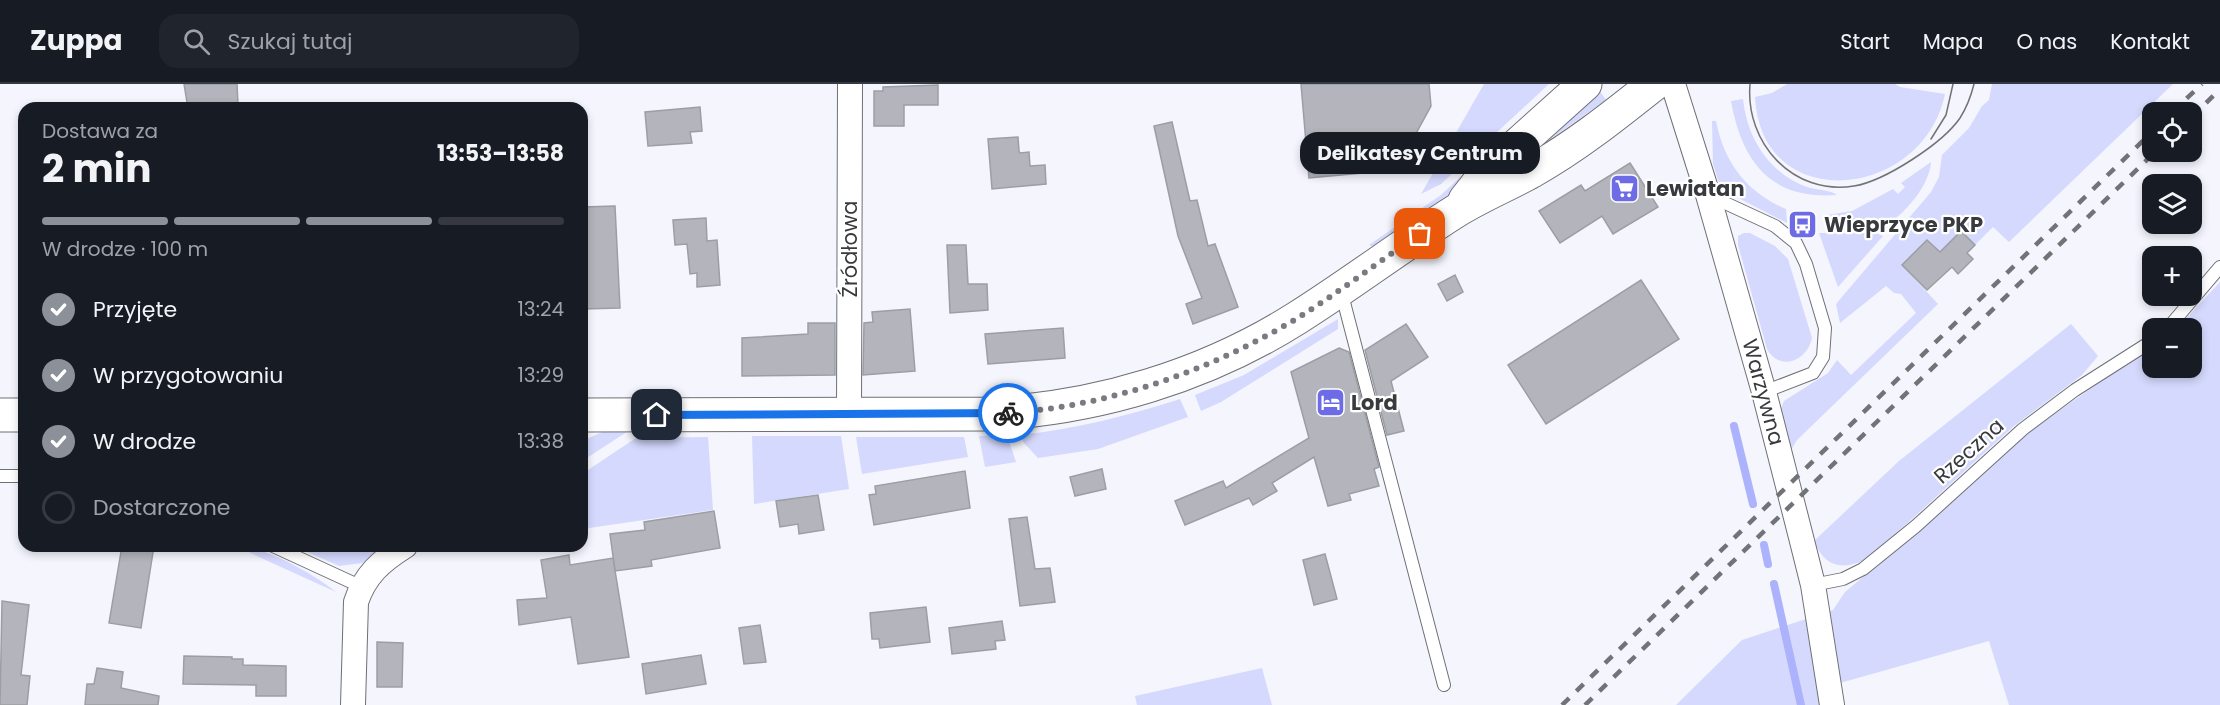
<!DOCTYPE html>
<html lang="pl">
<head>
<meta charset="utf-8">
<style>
  :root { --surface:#171b24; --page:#20242c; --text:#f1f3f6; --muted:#9ea1a6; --line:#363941; --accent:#8c9099 }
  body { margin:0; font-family:Poppins,sans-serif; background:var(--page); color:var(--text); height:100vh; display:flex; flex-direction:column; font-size:22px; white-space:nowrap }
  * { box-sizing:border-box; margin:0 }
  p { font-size:20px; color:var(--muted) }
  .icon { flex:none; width:33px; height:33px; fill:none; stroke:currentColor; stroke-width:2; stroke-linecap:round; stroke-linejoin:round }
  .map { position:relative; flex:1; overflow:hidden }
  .side { position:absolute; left:18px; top:18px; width:570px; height:450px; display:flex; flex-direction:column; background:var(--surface); border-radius:18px; box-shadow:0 3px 9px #0003 }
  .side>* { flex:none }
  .buttons { position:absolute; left:2142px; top:18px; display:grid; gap:12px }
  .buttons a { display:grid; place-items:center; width:60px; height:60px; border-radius:12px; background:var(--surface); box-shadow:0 3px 9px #0003; font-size:30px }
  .pin { position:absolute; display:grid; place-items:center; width:51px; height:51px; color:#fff; margin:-26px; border-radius:12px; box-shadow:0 3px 9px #0006 }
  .courier { position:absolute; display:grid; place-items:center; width:60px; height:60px; margin:-30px; border:4px solid #1a73e8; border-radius:50%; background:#fff; color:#222; box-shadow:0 2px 8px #0007 }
  .bubble { position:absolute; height:42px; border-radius:18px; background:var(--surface); box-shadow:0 3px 9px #0003; font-size:20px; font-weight:700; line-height:42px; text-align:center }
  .overview em { font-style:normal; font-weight:700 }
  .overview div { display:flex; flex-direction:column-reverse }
  .overview { display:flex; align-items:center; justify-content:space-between; height:102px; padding:0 24px }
  h1 { font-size:39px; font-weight:700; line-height:45px }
  .bar { display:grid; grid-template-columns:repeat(4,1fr); gap:9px 6px; align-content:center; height:72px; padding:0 24px }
  .bar i { height:8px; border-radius:4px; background:var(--line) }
  .bar .current { background:var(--accent) }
  .bar p { grid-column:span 4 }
  ol { padding:0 24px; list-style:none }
  li { display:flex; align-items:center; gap:18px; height:66px }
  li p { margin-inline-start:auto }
  li .icon { padding:6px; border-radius:50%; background:var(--accent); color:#fff; stroke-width:4 }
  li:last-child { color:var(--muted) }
  li i { width:33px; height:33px; border:3px solid var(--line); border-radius:50% }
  header { display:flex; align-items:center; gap:36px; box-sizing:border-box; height:84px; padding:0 30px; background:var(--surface); border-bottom:2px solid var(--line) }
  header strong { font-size:28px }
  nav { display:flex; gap:33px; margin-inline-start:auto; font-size:21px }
  .search { width:420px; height:54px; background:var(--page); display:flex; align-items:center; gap:15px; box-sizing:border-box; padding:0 21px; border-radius:18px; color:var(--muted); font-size:22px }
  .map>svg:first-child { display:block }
  .green { fill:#d5d9fd }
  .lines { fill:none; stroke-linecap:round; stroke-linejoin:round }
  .stream { stroke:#acb2fb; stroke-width:8 }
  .building { fill:#b4b5bc; stroke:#9d9ea4; stroke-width:1.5 }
  .service-casing { stroke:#6f7076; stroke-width:14 }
  .minor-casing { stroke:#6f7076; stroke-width:26 }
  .secondary-casing { stroke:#6f7076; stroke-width:35 }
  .service { stroke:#fff; stroke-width:12 }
  .minor { stroke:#fff; stroke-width:24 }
  .secondary { stroke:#fff; stroke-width:33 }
  .tram { stroke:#727377; stroke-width:1.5 }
  .rail { stroke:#727377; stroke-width:4.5; stroke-dasharray:10 10; stroke-linecap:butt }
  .done { stroke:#7a7b80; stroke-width:6; stroke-dasharray:0 10.8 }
  .route { stroke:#1a73e8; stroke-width:8 }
  .labels { text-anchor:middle; stroke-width:4.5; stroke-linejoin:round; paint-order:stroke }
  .poi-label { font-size:21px; font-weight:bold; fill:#393a3d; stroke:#fff; text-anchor:start }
  .street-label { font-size:21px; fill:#393a3d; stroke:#fff }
</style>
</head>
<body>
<header>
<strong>Zuppa</strong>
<div class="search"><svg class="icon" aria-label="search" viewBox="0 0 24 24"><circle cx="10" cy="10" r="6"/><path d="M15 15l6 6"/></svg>Szukaj tutaj</div>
<nav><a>Start</a><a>Mapa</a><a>O nas</a><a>Kontakt</a></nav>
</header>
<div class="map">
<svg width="2220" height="621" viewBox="0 0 2220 621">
  <rect width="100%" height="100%" fill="#f4f5fd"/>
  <g class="green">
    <path d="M1484 0H1549L1441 100 1421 110Z"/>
    <path d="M1787 0H1895L1900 3 1945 10C1923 116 1761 133 1755 13L1772 9Z"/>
    <path d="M1992 0H2173L2009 158 1993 143 1975 161 1962 147 1940 168 1927 156 1902 181 1938 220 1797 356 1787 373 1778 331 1784 317 1828 289 1837 276 1851 291 1916 229 1901 210 1894 209 1886 202 1840 239 1836 220 1931 108 1939 93 1942 71 1969 44 1982 22 1989 16Z"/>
    <path d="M1599 6 1606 16 1522 75Z"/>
    <path d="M1743 15C1747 54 1769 89 1807 103 1816 106 1831 106 1837 111 1771 116 1742 78 1731 17Z"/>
    <path d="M1712 37H1716C1724 78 1746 108 1786 125L1787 139 1721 105 1713 80Z"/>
    <path d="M1518 39 1453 110 1374 163 1369 161 1441 111Z"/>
    <path d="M1931 78C1929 102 1907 127 1887 141L1827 140 1824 137 1827 131 1852 127 1893 105 1898 110 1905 103 1901 99Z"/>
    <path d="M1744 149H1750L1775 162 1788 175 1812 254C1807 277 1780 288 1767 265L1738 161V152Z"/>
    <path d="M1819 149H1876L1883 152 1838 203Z"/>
    <path d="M2220 198V621H2009L1989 557 1840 599 1838 621H1676L1742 556 1833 526 1845 508 1936 432 2029 348 2100 298 2152 265V284H2192V244H2177Z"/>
    <path d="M1338 235V245L1221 318 1201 327 1195 311 1244 291Z"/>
    <path d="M2071 240 2098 272 2082 291 2014 342 1869 474C1843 487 1825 484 1814 457L1899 377Z"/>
    <path d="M1180 315 1188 333 1098 365 1038 374 1024 359 1020 351C1075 345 1127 332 1180 315Z"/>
    <path d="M633 344 582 377V357L607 346Z"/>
    <path d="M1007 351 1016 378 985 383 979 352Z"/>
    <path d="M752 352H841L849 405 754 420Z"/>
    <path d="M708 353 713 426 582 445V390L636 354Z"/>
    <path d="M856 353H964L968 373 862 390Z"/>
    <path d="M235 462C265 462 312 489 336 508Z"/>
    <path d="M294 462H381L363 479 339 482Z"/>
    <path d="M1262 584 1272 621H1137L1135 612Z"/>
  </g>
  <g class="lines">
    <g class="stream">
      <path d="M1734 342 1753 420"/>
      <path d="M1764 461 1768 480"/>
      <path d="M1774 500 1801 621"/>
    </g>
  </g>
  <g class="building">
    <path d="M184 0H237L238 21 188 24Z"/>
    <path d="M1301 0H1429L1431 22 1396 86 1309 94Z"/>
    <path d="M938 1V21H904V42H874V7H883V3Z"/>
    <path d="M700 23 702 47 690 48 692 59 648 62 645 28Z"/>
    <path d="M1172 38 1190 117 1197 116 1208 162 1215 160 1238 223 1193 240 1186 220 1202 214 1178 152 1154 42Z"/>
    <path d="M1018 53 1019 67 1020 69 1029 68 1030 82 1045 81 1046 100 992 105 988 55Z"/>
    <path d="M1630 79 1658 123 1613 150 1602 132 1560 159 1539 127 1581 101 1585 107Z"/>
    <path d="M615 122 620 224 582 225V123Z"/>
    <path d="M706 134 707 157 717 156 720 201 697 203V189L690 190 687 160 675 161 673 136Z"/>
    <path d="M1961 147 1975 161 1967 169 1973 175 1958 190 1952 183 1927 206 1902 181 1927 156 1940 168Z"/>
    <path d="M947 161H966L968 200H987L988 226 950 229Z"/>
    <path d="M1455 191 1463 208 1447 217 1438 200Z"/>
    <path d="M1641 196 1679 255 1546 340 1508 281Z"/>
    <path d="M910 225 915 287 863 291 864 239 873 238 872 228Z"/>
    <path d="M808 239H835V291L742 292V254L808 250Z"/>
    <path d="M1406 240 1428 273 1391 297 1404 347 1387 351 1365 266Z"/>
    <path d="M1063 244 1065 274 988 280 985 250Z"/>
    <path d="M1339 264 1349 268 1379 383 1374 385 1379 402 1349 410 1351 416 1328 422 1314 373 1272 399 1277 407 1253 421 1249 414 1185 441 1175 417 1223 397 1226 404 1309 354 1291 288Z"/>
    <path d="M1102 385 1106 405 1075 412 1070 393Z"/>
    <path d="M965 387 970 424 874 441 869 411 876 410 875 402Z"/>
    <path d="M818 411 824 446 799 450 798 440 780 443 776 417Z"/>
    <path d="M714 427 720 464 651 476 652 482 615 487 610 450 645 446 644 438Z"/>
    <path d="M1027 433 1035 485 1050 484 1055 518 1020 522 1009 435Z"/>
    <path d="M122 462H154L141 544 109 539Z"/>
    <path d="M1325 470 1337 515 1314 521 1303 476Z"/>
    <path d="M569 471 570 481 613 474 629 573 578 580 571 533 519 541 517 516 547 514 541 476Z"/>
    <path d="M2 517 29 521 21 591 30 592 27 621H0Z"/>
    <path d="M926 523 930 558 880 564 879 555H872L870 529Z"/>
    <path d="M1002 537 1005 556 995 557 996 565 952 570 949 544Z"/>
    <path d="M760 541 766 578 744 580 739 544Z"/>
    <path d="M377 558 403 559 402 603H377Z"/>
    <path d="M701 571 706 600 646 610 642 580Z"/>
    <path d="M184 572 232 573V575H243V581L286 582V612H256V601L183 600Z"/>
    <path d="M97 584 123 588 121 604 159 612 158 621H85L87 600H94Z"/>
  </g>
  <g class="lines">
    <defs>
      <g id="service">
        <path d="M1710 112 1775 142 1796 159 1806 180 1825 244 1823 273 1813 289 1764 308"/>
        <path d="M1341 207 1444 601"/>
        <path d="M2168 244 2220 183"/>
        <path d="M0 392H24"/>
        <path d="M273 462 362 503"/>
        <path d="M1813 501 1843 495 1863 485 1916 442 2023 345 2075 306 2152 257"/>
      </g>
      <g id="minor">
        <path d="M1673 0 1708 111 1764 308 1802 457 1813 501 1832 621"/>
        <path d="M849 331 850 0"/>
        <path d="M353 621 356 518C365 491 381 477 405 462"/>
      </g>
      <g id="secondary">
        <path d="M1465 116 1487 88 1585 0"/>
        <path d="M0 331H24"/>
        <path d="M582 331 989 330C1098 324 1205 292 1297 234 1351 200 1402 161 1456 127 1480 112 1507 101 1532 87 1575 63 1615 31 1654 0"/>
      </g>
    </defs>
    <use href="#service" class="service-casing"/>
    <use href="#minor" class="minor-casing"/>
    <use href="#secondary" class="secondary-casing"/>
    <use href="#service" class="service"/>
    <use href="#minor" class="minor"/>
    <use href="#secondary" class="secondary"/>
    <g class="tram">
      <path d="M1750 0C1745 59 1793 112 1854 102 1885 97 1943 59 1960 34 1967 23 1971 12 1974 0"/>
      <path d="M1931 55 1946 31 1953 0"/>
    </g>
    <g class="rail">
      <path d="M2172 28 2202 0"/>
      <path d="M2192 33 2220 5"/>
      <path d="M1562 621 2152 48"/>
      <path d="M1585 621 2155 68"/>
    </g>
  </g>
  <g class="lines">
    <path class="done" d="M1008 329C1110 322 1209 287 1296 235 1338 209 1378 178 1420 150"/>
    <path class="route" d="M657 331 1008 329"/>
  </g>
  <defs>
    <symbol id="supermarket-square" viewBox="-11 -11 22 22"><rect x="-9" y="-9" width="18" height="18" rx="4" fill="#6d6be5" stroke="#fff"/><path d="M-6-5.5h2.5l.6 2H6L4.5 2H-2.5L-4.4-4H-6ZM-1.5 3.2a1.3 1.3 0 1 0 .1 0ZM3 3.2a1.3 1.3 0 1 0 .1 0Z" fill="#fff"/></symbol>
    <symbol id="bus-square" viewBox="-11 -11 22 22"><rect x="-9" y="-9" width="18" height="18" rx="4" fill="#6d6be5" stroke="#fff"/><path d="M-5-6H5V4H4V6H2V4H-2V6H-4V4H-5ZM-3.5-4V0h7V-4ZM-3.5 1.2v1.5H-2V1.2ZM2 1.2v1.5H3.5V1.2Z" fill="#fff"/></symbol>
    <symbol id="hotel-square" viewBox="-11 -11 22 22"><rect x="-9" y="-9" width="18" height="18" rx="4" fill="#6d6be5" stroke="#fff"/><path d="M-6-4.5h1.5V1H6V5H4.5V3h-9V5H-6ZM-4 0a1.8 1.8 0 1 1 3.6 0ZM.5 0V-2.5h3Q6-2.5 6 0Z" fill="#fff"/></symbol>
  </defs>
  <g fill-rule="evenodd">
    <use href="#supermarket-square" x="1608" y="88" width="33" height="33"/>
    <use href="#bus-square" x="1786" y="124" width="33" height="33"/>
    <use href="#hotel-square" x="1314" y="302" width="33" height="33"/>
  </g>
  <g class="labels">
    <g class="poi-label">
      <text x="1646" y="112">Lewiatan</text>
      <text x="1824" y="148">Wieprzyce PKP</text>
      <text x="1351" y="326">Lord</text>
    </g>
    <g class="street-label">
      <text transform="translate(850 165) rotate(-90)" y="7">Źródłowa</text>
      <text transform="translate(1763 308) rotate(75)" y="7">Warzywna</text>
      <text transform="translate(1969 367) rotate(-42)" y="7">Rzeczna</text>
    </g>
  </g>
</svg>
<div class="buttons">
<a><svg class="icon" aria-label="locate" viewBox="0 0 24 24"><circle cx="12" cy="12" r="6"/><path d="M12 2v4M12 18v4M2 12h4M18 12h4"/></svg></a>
<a><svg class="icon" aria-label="layers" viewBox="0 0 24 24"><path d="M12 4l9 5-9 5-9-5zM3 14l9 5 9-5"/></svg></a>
<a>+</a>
<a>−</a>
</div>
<div class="pin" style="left:1420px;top:150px;background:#ea580c"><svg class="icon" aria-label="bag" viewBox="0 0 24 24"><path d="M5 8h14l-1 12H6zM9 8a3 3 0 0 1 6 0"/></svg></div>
<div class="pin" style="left:657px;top:331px;background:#1f2937"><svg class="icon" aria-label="home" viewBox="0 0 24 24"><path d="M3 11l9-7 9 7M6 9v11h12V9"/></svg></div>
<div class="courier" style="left:1008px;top:329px"><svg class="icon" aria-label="bike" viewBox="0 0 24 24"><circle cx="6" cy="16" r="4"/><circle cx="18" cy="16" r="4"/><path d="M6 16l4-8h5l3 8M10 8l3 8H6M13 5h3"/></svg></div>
<div class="bubble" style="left:1300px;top:48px;width:240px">Delikatesy Centrum</div>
<section class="side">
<div class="overview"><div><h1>2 min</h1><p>Dostawa za</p></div><em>13:53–13:58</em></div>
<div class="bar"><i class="current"></i><i class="current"></i><i class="current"></i><i></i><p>W drodze · 100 m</p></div>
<ol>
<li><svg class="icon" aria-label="check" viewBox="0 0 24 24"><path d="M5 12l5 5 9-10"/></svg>Przyjęte<p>13:24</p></li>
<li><svg class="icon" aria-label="check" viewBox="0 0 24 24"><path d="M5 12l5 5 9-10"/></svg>W przygotowaniu<p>13:29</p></li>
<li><svg class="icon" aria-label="check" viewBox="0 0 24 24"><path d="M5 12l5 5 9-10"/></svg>W drodze<p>13:38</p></li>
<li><i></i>Dostarczone</li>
</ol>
</section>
</div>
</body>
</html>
